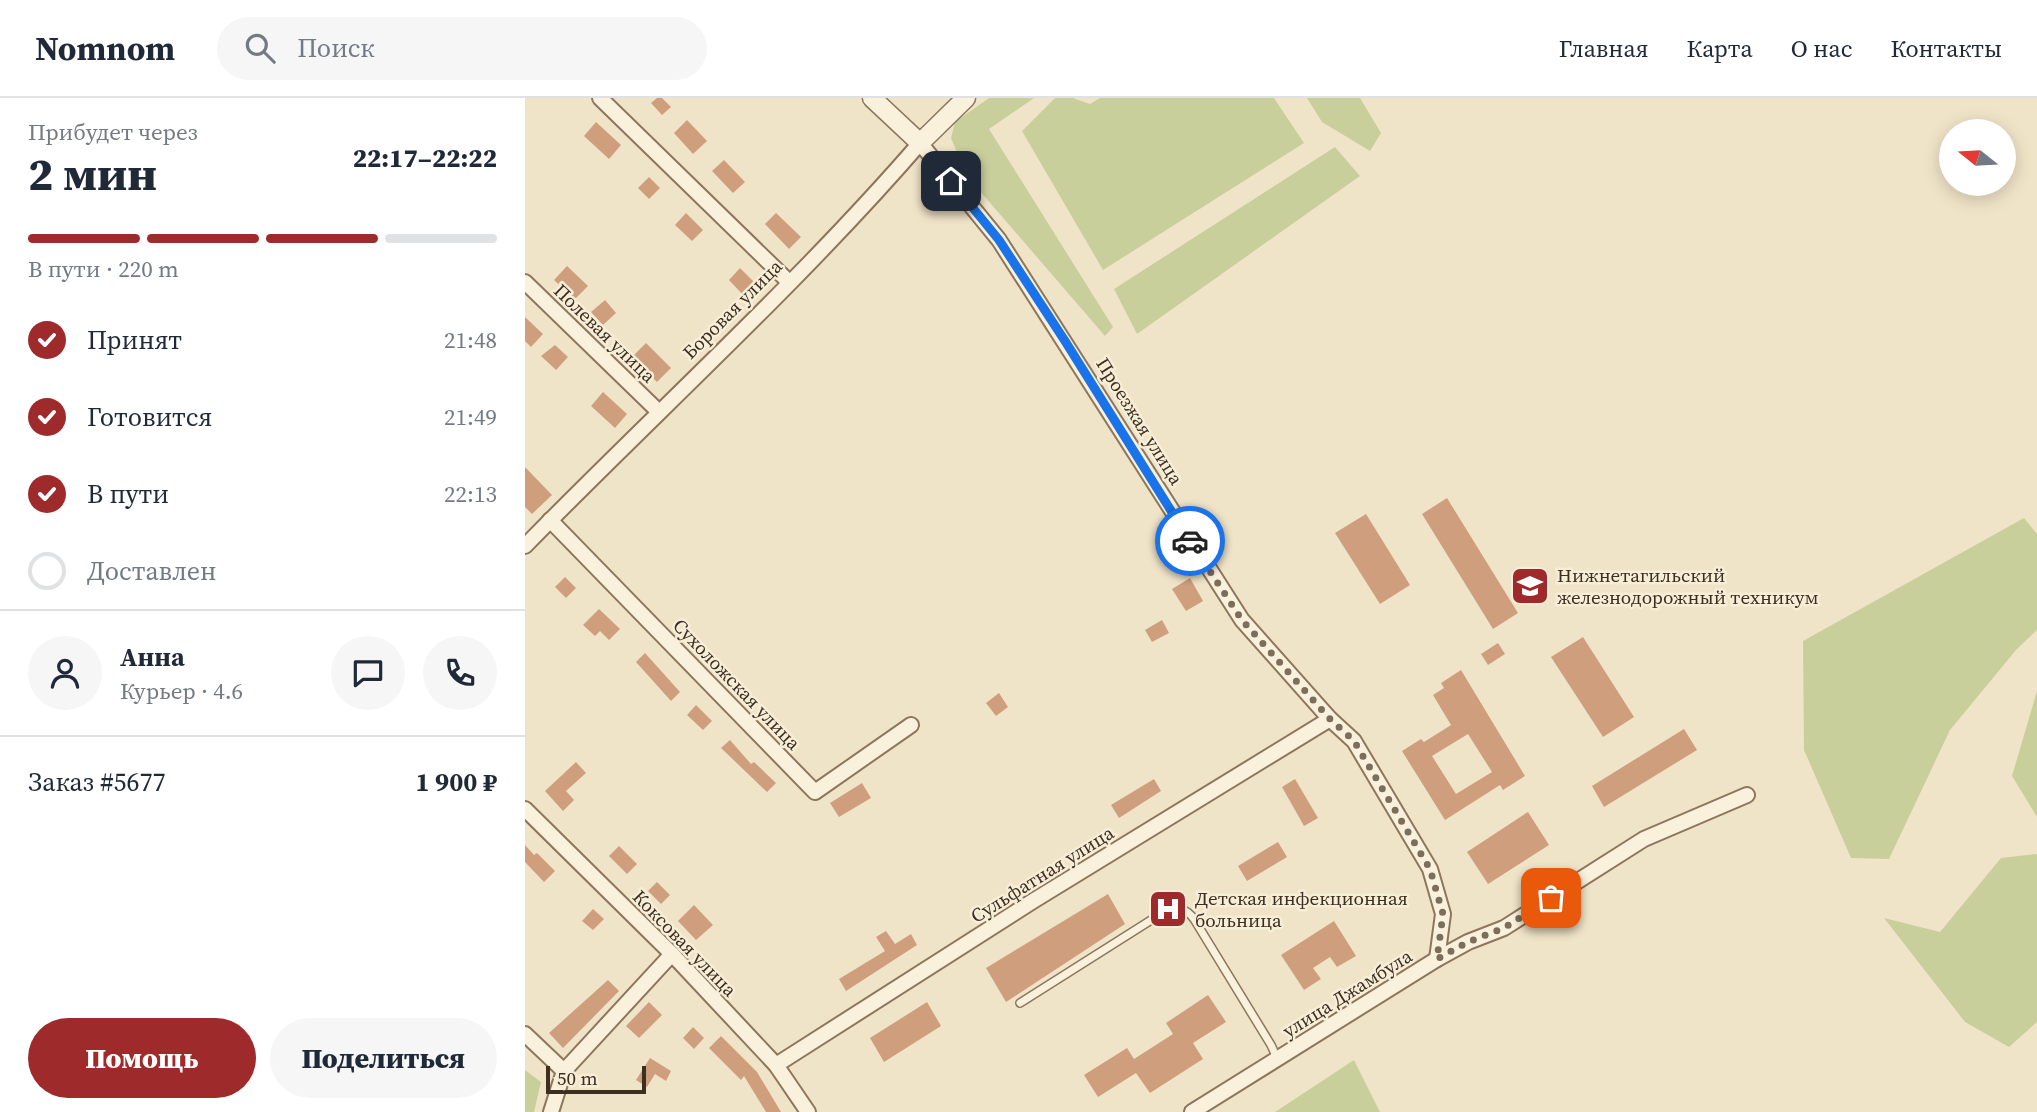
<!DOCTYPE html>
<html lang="ru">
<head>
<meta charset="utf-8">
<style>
  :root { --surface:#fff; --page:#f6f6f7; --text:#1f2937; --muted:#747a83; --line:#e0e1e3; --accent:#9e2a2b }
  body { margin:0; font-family:"Source Serif 4",serif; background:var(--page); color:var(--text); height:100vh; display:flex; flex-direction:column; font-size:26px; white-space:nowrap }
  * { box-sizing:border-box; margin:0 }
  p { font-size:23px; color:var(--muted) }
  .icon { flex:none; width:38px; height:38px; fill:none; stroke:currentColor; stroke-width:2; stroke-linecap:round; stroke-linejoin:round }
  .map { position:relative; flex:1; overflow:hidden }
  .details { display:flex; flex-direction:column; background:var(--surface); width:525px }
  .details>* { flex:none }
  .needle { width:46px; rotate:288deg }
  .fabs { position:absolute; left:1414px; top:21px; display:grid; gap:14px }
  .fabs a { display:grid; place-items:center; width:77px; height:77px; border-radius:50%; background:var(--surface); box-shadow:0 4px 18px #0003; font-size:35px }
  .scale { position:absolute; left:21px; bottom:18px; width:100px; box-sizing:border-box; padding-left:7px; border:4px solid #3d2e20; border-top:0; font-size:19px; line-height:24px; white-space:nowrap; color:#3d2e20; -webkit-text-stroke:5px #f7eed8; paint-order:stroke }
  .pin { position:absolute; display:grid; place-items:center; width:60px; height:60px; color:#fff; margin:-30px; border-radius:14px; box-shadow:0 4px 10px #0006 }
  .courier { position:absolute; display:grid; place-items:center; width:70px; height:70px; margin:-35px; border:5px solid #1a73e8; border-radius:50%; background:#fff; color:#222; box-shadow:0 2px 9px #0007 }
  .overview em { font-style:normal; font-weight:800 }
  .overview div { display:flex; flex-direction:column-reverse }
  .overview { display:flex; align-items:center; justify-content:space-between; height:119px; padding:0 28px }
  h1 { font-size:46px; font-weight:800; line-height:52px }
  .bar { display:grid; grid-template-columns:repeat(4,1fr); gap:10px 7px; align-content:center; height:84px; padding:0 28px }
  .bar i { height:9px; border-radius:5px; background:var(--line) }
  .bar .active { background:var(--accent) }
  .bar p { grid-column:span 4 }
  .line { display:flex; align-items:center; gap:18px; padding:0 28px; border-top:2px solid var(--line) }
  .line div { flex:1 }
  .round { display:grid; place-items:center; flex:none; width:74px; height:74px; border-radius:37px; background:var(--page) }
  ol { padding:0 28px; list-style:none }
  li { display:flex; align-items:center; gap:21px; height:77px }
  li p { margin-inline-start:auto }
  li .icon { padding:7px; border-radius:50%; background:var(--accent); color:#fff; stroke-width:4 }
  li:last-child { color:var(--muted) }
  li i { width:38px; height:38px; border:4px solid var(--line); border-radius:50% }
  .cta { display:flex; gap:14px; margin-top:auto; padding:14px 28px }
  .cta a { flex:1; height:80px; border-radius:42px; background:var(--accent); color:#fff; font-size:28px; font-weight:800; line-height:80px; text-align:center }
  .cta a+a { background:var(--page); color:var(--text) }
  header { display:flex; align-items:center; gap:42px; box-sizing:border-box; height:98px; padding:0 35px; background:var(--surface); border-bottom:2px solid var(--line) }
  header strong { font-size:33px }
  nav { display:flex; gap:38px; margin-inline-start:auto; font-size:24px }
  .search { width:490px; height:63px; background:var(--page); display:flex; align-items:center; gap:18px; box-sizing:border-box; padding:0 24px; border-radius:38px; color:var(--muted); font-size:26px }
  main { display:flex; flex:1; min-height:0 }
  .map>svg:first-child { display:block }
  .green { fill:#c9cf9b }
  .building { fill:#cf9f7d; fill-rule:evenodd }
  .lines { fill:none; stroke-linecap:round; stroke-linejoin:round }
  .service-casing { stroke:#8d765c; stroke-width:10 }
  .minor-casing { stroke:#8d765c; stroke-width:18 }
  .tertiary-casing { stroke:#8d765c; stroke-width:21 }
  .service { stroke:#faf1dc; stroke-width:7 }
  .minor { stroke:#faf1dc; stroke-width:14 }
  .tertiary { stroke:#faf1dc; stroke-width:18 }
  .done { stroke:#7c6e5b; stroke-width:7; stroke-dasharray:0 12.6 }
  .route { stroke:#1a73e8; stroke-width:9 }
  .labels { text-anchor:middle; stroke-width:5; stroke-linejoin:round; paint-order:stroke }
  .street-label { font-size:19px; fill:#3d2e20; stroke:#f7eed8 }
  .poi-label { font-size:19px; fill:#3d2e20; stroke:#f7eed8; text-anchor:start }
</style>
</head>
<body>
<header>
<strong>Nomnom</strong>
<div class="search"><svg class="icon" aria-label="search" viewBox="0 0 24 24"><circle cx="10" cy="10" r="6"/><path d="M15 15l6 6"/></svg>Поиск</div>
<nav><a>Главная</a><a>Карта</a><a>О нас</a><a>Контакты</a></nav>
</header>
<main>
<section class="details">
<div class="overview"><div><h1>2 мин</h1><p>Прибудет через</p></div><em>22:17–22:22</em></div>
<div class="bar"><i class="active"></i><i class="active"></i><i class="active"></i><i></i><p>В пути · 220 m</p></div>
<ol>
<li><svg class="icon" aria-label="check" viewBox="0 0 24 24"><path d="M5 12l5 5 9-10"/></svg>Принят<p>21:48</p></li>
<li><svg class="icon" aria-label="check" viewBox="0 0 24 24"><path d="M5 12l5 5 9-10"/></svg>Готовится<p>21:49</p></li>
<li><svg class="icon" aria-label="check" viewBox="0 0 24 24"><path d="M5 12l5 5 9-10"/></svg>В пути<p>22:13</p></li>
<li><i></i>Доставлен</li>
</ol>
<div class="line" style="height:126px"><a class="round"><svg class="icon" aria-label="person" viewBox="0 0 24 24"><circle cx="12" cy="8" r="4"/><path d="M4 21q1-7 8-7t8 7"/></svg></a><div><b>Анна</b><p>Курьер · 4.6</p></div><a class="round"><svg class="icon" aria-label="chat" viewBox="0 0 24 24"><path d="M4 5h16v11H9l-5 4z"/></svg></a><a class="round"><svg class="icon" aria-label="phone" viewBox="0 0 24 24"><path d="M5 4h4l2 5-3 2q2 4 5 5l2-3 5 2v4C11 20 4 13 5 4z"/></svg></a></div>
<div class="line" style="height:91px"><div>Заказ #5677</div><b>1 900 ₽</b></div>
<div class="cta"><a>Помощь</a><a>Поделиться</a></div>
</section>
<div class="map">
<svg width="1512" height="1014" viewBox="0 0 1512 1014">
  <rect width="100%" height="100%" fill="#f0e4c8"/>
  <g class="green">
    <path d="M464 0H509L464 31 588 229 580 238 442 78 426 40 430 24Z"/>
    <path d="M530 0H548L565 6 575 0H749L779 45 578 172 497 33Z"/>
    <path d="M782 0H835L856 35 845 53 797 24Z"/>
    <path d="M810 49 835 78 612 236 589 191Z"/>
    <path d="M1499 420 1512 436V532L1491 552 1425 632 1364 761 1326 760 1279 652 1278 543Z"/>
    <path d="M1512 593V719L1487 678Z"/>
    <path d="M1512 756V924L1484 949 1440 924 1359 820 1415 834 1476 760Z"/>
    <path d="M829 962 855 1014H750Z"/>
    <path d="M0 972 16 984 9 1014H0Z"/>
  </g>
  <g class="building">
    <path d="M132 0H137L146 9 137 17 126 5Z"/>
    <path d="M162 22 182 43 168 56 149 35Z"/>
    <path d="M71 24 96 47 84 61 59 38Z"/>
    <path d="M199 62 220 84 208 95 187 73Z"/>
    <path d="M124 79 135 90 124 101 113 90Z"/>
    <path d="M161 115 178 132 167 143 150 127Z"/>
    <path d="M251 115 276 139 264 151 240 126Z"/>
    <path d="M42 168 63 188 50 201 29 182Z"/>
    <path d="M215 170 232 187 220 199 204 182Z"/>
    <path d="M80 202 91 215 78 227 66 214Z"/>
    <path d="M0 219 18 236 6 249 0 243Z"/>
    <path d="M121 245 146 270 132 284 107 259Z"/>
    <path d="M30 247 43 259 31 272 16 258Z"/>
    <path d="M78 294 102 316 90 330 66 308Z"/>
    <path d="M0 369 27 397 7 416 0 409Z"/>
    <path d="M922 400 993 515 968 531 897 416Z"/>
    <path d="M841 416 885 487 855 506 810 435Z"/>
    <path d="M40 479 51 490 41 500 30 489Z"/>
    <path d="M665 480 678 503 661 513 647 491Z"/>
    <path d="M74 511 95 531 84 542 75 533 70 538 58 527Z"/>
    <path d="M637 522 644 535 627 544 620 532Z"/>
    <path d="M1058 539 1109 619 1078 639 1026 559Z"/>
    <path d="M973 545 980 556 963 567 956 556Z"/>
    <path d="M120 555 155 594 146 603 111 564Z"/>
    <path d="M936 572 1000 678 978 692 975 687 920 722 877 653 896 641 899 644 926 627 908 597 919 590 916 585ZM943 636 967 674 931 696 907 658Z"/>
    <path d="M474 595 483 609 471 618 461 605Z"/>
    <path d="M171 607 187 623 178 632 162 617Z"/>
    <path d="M1159 631 1172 652 1079 709 1067 688Z"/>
    <path d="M205 642 226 666 229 664 251 685 242 694 196 650Z"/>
    <path d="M51 664 61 675 41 693 49 702 38 713 20 693Z"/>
    <path d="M629 681 636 693 594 720 586 707Z"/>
    <path d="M770 681 793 720 779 728 757 689Z"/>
    <path d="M337 685 346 700 314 719 305 705Z"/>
    <path d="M1003 714 1024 747 963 786 942 754Z"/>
    <path d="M753 744 762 759 722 783 713 768Z"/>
    <path d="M0 747 9 757 12 755 30 773 19 784 0 764Z"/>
    <path d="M94 748 112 766 102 776 84 758Z"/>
    <path d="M132 784 145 797 136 806 123 793Z"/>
    <path d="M583 796 600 826 481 904 461 870Z"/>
    <path d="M169 807 188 827 171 842 153 823Z"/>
    <path d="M68 811 79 821 68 832 57 823Z"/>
    <path d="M809 823 831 858 812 869 805 859 788 870 796 881 779 892 756 857Z"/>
    <path d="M361 833 370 846 386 836 392 847 321 893 314 881 360 853 351 839Z"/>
    <path d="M83 882 94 893 38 950 24 935Z"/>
    <path d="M683 897 701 924 668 945 678 961 625 995 611 975 573 999 559 977 602 950 609 961 648 936 641 925Z"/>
    <path d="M124 904 137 917 114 940 101 928Z"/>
    <path d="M402 904 416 928 359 964 345 940Z"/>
    <path d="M168 929 179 940 169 951 158 940Z"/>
    <path d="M196 938 232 974 256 1014H241L219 978 216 982 184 950Z"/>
    <path d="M125 960 146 973 141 983 130 976 122 989 111 982Z"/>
  </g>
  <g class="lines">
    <defs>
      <path id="service" d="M495 905 642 812C655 811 661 810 669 821L746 947 752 960"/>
      <g id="minor">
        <path d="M75 0 264 184"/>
        <path d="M0 184 134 314"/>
        <path d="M25 422 290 694 386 627"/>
        <path d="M0 448C131 314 272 187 395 45L474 142 717 522 805 621 829 643 905 771 918 816 912 861"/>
        <path d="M0 711 147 856 251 967 283 1014"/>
        <path d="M0 936 39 973"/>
        <path d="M251 967 508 803 805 621"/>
        <path d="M26 1014 39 973 147 856"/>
        <path d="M667 1014 912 861 943 844 979 830 1119 741 1222 697"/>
      </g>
      <path id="tertiary" d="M347 0 395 45 441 0"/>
    </defs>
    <use href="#service" class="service-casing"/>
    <use href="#minor" class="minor-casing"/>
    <use href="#tertiary" class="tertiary-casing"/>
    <use href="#service" class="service"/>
    <use href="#minor" class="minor"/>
    <use href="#tertiary" class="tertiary"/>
  </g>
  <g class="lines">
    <path class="done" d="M665 443 717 522 805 621 829 643 905 771 918 816 912 861 943 844 979 830 1026 800"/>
    <path class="route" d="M426 83 474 142 540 243 665 443"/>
  </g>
  <defs>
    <symbol id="university-square" viewBox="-11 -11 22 22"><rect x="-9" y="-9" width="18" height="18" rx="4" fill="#9e2a2b" stroke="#f7eed8"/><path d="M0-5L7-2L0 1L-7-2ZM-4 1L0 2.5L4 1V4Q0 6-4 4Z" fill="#fff"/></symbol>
    <symbol id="hospital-square" viewBox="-11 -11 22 22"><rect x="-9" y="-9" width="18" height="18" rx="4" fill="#9e2a2b" stroke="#f7eed8"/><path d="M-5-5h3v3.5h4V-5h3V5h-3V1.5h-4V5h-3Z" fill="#fff"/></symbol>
  </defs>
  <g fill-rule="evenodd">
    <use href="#university-square" x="983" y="466" width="44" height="44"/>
    <use href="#hospital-square" x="621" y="789" width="44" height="44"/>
  </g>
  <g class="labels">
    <g class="street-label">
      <text transform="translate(207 211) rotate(-45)" y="7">Боровая улица</text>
      <text transform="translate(80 235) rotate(44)" y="7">Полевая улица</text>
      <text transform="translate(615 323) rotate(58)" y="7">Проезжая улица</text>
      <text transform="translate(212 586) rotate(46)" y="7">Сухоложская улица</text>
      <text transform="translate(517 776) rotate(-32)" y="7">Сульфатная улица</text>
      <text transform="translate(160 845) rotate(46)" y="7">Коксовая улица</text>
      <text transform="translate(822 895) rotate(-32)" y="7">улица Джамбула</text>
    </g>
    <g class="poi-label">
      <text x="1032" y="484">Нижнетагильский<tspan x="1032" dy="22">железнодорожный техникум</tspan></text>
      <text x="670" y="807">Детская инфекционная<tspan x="670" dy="22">больница</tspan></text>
    </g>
  </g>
</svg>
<div class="fabs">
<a><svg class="needle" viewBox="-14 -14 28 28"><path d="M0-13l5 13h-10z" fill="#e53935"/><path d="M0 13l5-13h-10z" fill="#747a83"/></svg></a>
</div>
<div class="scale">50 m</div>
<div class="pin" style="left:1026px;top:800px;background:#ea580c"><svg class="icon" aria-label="bag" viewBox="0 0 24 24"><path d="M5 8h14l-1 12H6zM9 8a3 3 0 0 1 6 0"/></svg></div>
<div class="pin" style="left:426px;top:83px;background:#1f2937"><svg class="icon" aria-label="home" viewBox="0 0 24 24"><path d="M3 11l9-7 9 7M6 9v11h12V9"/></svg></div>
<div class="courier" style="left:665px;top:443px"><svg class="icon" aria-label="car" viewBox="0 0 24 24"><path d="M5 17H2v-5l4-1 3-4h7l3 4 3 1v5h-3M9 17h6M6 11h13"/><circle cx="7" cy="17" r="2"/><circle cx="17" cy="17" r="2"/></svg></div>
</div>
</main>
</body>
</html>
